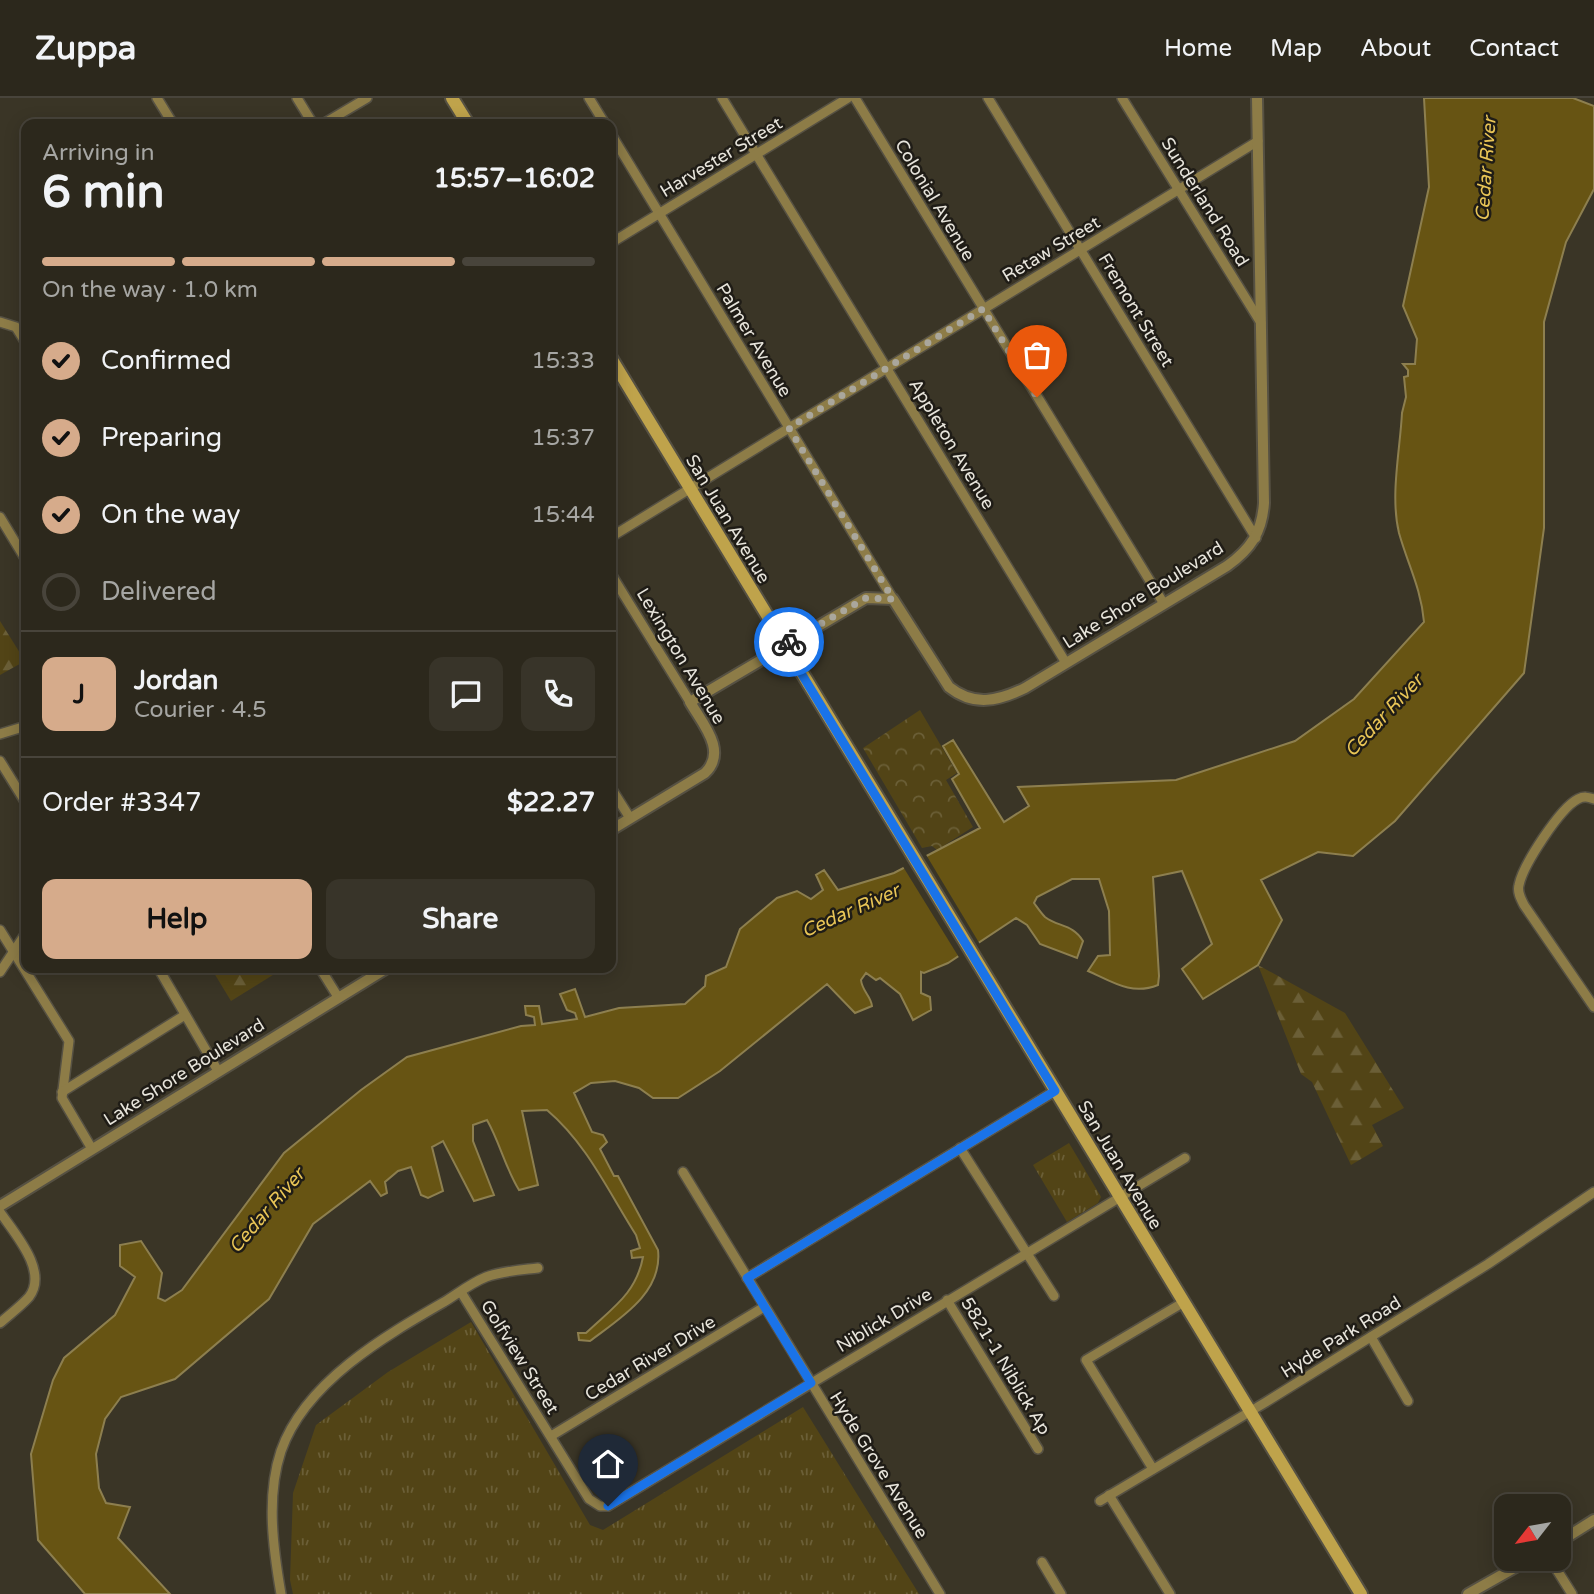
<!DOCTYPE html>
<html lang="en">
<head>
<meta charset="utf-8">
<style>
  :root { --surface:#2c281c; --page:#383429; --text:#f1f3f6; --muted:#a6a6a3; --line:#48443b; --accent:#d6ab8b }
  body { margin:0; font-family:"Varela Round",sans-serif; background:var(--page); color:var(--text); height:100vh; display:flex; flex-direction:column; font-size:26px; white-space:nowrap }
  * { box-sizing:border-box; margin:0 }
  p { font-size:23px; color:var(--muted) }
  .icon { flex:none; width:38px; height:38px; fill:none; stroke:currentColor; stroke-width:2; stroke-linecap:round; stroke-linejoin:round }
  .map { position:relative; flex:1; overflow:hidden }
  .sheet { position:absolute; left:21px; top:21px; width:595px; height:854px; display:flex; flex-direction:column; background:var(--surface); border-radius:14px; box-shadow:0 4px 18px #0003,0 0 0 2px var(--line) }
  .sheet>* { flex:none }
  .needle { width:46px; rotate:239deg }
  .buttons { position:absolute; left:1494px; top:1396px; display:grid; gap:14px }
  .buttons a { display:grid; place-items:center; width:77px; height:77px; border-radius:14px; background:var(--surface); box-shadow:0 4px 18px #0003,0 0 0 2px var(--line); font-size:35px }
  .pin { position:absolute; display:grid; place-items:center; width:60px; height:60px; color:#fff; margin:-72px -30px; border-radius:50% 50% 50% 0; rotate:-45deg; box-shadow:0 0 7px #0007 }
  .pin .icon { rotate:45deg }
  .courier { position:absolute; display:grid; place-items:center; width:70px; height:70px; margin:-35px; border:5px solid #1a73e8; border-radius:50%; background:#fff; color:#222; box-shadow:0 2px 9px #0007 }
  .headline em { font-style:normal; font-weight:700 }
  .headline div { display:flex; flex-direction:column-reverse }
  .headline { display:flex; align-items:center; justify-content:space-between; height:119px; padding:0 21px }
  h1 { font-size:46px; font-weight:700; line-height:52px }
  .bar { display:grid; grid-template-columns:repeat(4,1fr); gap:10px 7px; align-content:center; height:84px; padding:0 21px }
  .bar i { height:9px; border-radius:5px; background:var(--line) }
  .bar .selected { background:var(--accent) }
  .bar p { grid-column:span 4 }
  .line { display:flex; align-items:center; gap:18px; padding:0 21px; border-top:2px solid var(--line) }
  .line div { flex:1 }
  .round { display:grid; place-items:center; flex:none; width:74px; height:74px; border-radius:14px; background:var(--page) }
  ol { padding:0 21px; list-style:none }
  li { display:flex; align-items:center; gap:21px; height:77px }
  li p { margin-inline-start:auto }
  li .icon { padding:7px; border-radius:50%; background:var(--accent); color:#111; stroke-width:4 }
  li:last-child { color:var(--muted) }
  li i { width:38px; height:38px; border:4px solid var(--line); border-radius:50% }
  .button { display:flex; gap:14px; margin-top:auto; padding:14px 21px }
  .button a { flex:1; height:80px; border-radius:14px; background:var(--accent); color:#111; font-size:28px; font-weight:700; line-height:80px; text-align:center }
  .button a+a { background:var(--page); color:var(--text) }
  header { display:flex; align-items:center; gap:42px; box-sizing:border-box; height:98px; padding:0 35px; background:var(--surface); border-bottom:2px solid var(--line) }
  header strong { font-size:33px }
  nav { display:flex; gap:38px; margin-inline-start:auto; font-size:24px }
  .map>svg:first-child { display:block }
  .grass { fill:url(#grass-tufts) }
  .forest { fill:url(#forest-firs) }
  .park { fill:url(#park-crowns) }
  .water { fill:#675413; stroke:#8d7f4f; stroke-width:2 }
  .pier { fill:#3a3526 }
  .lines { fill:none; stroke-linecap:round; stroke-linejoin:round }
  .minor-casing { stroke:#565143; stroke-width:12 }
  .tertiary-casing { stroke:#565143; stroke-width:14 }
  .secondary-casing { stroke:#565143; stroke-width:16 }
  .minor { stroke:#8d7c47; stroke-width:9 }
  .tertiary { stroke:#8d7c47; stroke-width:10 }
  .secondary { stroke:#bfa34b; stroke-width:12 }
  .done { stroke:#aaa79c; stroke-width:7; stroke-dasharray:0 12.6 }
  .route { stroke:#1a73e8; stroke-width:9 }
  .labels { text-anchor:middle; stroke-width:5; stroke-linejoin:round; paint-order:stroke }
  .street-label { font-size:18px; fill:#e7e4db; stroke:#1f1c16 }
  .water-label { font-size:19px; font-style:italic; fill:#e9c556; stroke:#1f1c16 }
</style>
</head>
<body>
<header>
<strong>Zuppa</strong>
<nav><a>Home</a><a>Map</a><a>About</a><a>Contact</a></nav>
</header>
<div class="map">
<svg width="1594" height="1496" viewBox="0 0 1594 1496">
  <defs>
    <pattern id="grass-tufts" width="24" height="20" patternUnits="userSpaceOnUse" patternTransform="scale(1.75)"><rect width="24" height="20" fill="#524416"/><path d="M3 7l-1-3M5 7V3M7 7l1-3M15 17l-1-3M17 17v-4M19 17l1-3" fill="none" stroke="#6b5f37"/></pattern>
    <pattern id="forest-firs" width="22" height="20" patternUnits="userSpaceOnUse" patternTransform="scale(1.75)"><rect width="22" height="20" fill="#524416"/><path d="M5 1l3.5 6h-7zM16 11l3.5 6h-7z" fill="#6b5f37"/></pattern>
    <pattern id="park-crowns" width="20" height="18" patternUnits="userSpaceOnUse" patternTransform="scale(1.75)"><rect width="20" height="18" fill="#524416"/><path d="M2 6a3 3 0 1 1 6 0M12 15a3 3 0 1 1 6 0" fill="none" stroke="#6b5f37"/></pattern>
  </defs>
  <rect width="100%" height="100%" fill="#3a3526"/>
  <g class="grass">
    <path d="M1069 1045 1101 1099 1098 1105 1067 1124 1033 1067Z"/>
    <path d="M471 1224 590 1427 603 1432 803 1309 919 1496H293L290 1482 293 1395 316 1327 388 1274Z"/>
  </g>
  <g class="forest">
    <path d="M0 523 25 563 0 577Z"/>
    <path d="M1258 867 1345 915 1404 1010 1372 1027 1383 1048 1351 1067 1312 984 1301 976Z"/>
    <path d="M211 870H284L231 903Z"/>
  </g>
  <path class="park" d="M920 612 957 675 946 682 973 729 937 752 932 748 922 750 863 650Z"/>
  <path class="water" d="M1424 0H1573L1594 8V91L1566 144 1544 224V430L1524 575 1395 723 1353 758 1318 754 1261 782 1282 822 1258 867 1203 901 1182 871 1212 846 1182 773 1153 779 1159 878 1158 887C1131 898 1111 883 1088 873L1098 858 1110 857 1109 813 1099 781H1072L1037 799 1034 805C1037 809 1041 815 1045 819 1058 829 1073 826 1083 843L1077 860 1040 846 1027 827 1016 820 948 865 924 875 921 874V895L930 899 931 912 913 922 900 896 880 880 876 882 866 875 861 882C862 893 871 898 872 908L855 915 827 886 720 973 678 1000H653L639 990 615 983 591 985 574 995 592 1034 603 1037 607 1044 600 1051 614 1078H618L658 1152C663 1195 619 1221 590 1243L579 1242 578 1235H586C612 1210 636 1196 643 1159L632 1160 631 1153 640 1150 636 1137C608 1093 587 1046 547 1012L522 1013 538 1087 519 1092C505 1069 500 1045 487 1022L473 1027V1043L494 1097 474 1103 443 1043 432 1049 443 1093 428 1100 421 1097 411 1069 398 1073 385 1084 387 1095 381 1098 370 1083 313 1126 269 1201 175 1281 121 1299 105 1321 96 1356 99 1390 106 1405 130 1409 118 1440 170 1496H85L38 1442 31 1356 53 1282 64 1260 115 1217 135 1179 120 1168V1147L141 1143 162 1175 158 1200 165 1203 182 1192 284 1055 361 992 407 959 521 928 535 927 534 919 526 917 525 908H539L542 926 577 921 575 915 567 912 560 896 575 891 585 919 619 910 685 906 705 888 706 878 726 869 740 831 777 800 797 793 811 801 823 792 816 777 824 772 838 792 894 775 980 730 952 681 959 676 943 648 953 642 1004 724 1029 708 1018 689 1176 682 1295 643 1354 601 1424 524C1421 490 1408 467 1399 435 1390 398 1400 353 1402 315L1406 299 1404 279 1408 278V272L1403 266H1415L1417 241 1403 208 1429 89Z"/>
  <path class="pier" d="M925 755 981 848 960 861 902 767Z"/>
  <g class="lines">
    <defs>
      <g id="minor">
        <path d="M157 0 173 26"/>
        <path d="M297 0 313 26"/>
        <path d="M589 0 605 26"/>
        <path d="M722 0 1066 565"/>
        <path d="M855 0 1164 506"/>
        <path d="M988 0 1256 440"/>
        <path d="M1122 0 1261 225"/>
        <path d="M323 26 367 0"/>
        <path d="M611 36 893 501"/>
        <path d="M611 145 848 0"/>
        <path d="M0 224 16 229 26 245"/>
        <path d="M0 419 26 462"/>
        <path d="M611 439 1258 43"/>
        <path d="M611 476 690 604"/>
        <path d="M0 636 26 628"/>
        <path d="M0 663 26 705"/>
        <path d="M611 690 630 720"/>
        <path d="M1594 701C1588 699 1584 698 1578 701 1560 710 1523 767 1519 787 1517 794 1521 801 1524 807L1594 909"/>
        <path d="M0 832 69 943 62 1000 92 1051"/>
        <path d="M320 870 338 899"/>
        <path d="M160 873 218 973"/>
        <path d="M0 874 26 835"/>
        <path d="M62 994 185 917"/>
        <path d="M960 1050 1054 1198"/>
        <path d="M683 1074 940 1496"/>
        <path d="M0 1114C14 1135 49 1173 29 1199 21 1208 9 1217 0 1225"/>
        <path d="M747 1180 1055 993"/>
        <path d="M461 1194 589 1401 600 1408H608L1185 1060"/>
        <path d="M947 1202 1038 1351"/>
        <path d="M1371 1239 1408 1303"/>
        <path d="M551 1338 764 1209"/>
        <path d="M1153 1371 1086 1262 1184 1204"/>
        <path d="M1109 1397 1170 1496"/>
        <path d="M1100 1403 1266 1304 1488 1166 1594 1094"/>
        <path d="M1550 1461 1572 1496"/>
        <path d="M1042 1464 1061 1496"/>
        <path d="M281 1496C273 1450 266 1398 281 1353 305 1284 385 1238 444 1204 457 1196 471 1185 486 1179 502 1173 521 1172 538 1170"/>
      </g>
      <g id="tertiary">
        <path d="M611 732 705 675C728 653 702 625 690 604L866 500 893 501 949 589C974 609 998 603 1025 590L1227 468C1251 451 1262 434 1264 405L1257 0"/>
        <path d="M0 1108 387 870"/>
        <path d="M1559 1444 1594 1422"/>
        <path d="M1468 1496 1530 1461"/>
      </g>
      <g id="secondary">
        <path d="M452 0 468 26"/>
        <path d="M611 260 1361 1496"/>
      </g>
    </defs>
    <use href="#minor" class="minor-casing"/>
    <use href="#tertiary" class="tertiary-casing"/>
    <use href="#secondary" class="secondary-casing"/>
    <use href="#minor" class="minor"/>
    <use href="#tertiary" class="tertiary"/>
    <use href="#secondary" class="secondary"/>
  </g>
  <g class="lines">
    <path class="done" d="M789 544 866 500 893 501 789 330 983 211 1037 299"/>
    <path class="route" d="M608 1408 811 1285 747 1180 1055 993 784 547 789 544"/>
  </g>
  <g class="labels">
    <g class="street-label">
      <text transform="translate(721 59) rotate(-31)" y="6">Harvester Street</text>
      <text transform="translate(935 102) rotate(59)" y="6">Colonial Avenue</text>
      <text transform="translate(1205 104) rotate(58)" y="6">Sunderland Road</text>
      <text transform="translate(1051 151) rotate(-31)" y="6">Retaw Street</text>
      <text transform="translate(1136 212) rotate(59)" y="6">Fremont Street</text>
      <text transform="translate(754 242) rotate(59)" y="6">Palmer Avenue</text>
      <text transform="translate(952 346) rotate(59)" y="6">Appleton Avenue</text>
      <text transform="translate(728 421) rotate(59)" y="6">San Juan Avenue</text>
      <text transform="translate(1143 497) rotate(-32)" y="6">Lake Shore Boulevard</text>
      <text transform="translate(681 558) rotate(59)" y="6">Lexington Avenue</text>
      <text transform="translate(184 974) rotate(-32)" y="6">Lake Shore Boulevard</text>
      <text transform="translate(1120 1067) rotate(59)" y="6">San Juan Avenue</text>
      <text transform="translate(884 1222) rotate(-31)" y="6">Niblick Drive</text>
      <text transform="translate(1341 1239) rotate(-32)" y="6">Hyde Park Road</text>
      <text transform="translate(520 1259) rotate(58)" y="6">Golfview Street</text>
      <text transform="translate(650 1260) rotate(-31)" y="6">Cedar River Drive</text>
      <text transform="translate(1006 1268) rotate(59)" y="6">5821-1 Niblick Ap</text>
      <text transform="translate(879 1367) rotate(58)" y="6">Hyde Grove Avenue</text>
    </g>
    <g class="water-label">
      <text transform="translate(1485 71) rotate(-86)" y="7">Cedar River</text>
      <text transform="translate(1383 617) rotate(-47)" y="7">Cedar River</text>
      <text transform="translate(850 812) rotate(-24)" y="7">Cedar River</text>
      <text transform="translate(266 1112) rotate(-49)" y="7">Cedar River</text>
    </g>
  </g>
</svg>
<div class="buttons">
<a><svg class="needle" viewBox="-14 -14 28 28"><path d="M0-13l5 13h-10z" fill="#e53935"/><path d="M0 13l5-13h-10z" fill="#a6a6a3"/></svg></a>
</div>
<div class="pin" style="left:1037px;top:299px;background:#ea580c"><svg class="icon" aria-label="bag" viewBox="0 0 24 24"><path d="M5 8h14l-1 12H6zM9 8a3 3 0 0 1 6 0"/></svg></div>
<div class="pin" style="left:608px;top:1408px;background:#1f2937"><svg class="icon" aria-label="home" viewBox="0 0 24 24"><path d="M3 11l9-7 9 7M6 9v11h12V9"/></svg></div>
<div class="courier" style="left:789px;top:544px"><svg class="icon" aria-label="bike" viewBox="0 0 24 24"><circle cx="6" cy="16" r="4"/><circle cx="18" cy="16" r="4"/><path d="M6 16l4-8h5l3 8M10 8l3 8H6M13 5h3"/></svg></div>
<section class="sheet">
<div class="headline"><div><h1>6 min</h1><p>Arriving in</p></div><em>15:57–16:02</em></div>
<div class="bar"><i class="selected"></i><i class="selected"></i><i class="selected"></i><i></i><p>On the way · 1.0 km</p></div>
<ol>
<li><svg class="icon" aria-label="check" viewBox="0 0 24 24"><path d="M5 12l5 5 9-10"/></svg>Confirmed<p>15:33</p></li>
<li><svg class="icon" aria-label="check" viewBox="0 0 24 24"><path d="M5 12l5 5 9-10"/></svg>Preparing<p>15:37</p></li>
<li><svg class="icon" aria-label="check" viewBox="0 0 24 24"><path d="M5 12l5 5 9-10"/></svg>On the way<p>15:44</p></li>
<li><i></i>Delivered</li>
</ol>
<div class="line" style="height:126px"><b class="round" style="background:var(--accent);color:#111">J</b><div><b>Jordan</b><p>Courier · 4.5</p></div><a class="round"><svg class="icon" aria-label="chat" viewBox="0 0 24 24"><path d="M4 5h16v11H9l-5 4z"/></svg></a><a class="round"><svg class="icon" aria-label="phone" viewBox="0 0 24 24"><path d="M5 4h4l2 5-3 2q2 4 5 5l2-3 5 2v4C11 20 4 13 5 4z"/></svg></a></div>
<div class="line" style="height:91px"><div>Order #3347</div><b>$22.27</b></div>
<div class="button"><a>Help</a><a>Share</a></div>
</section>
</div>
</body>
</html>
